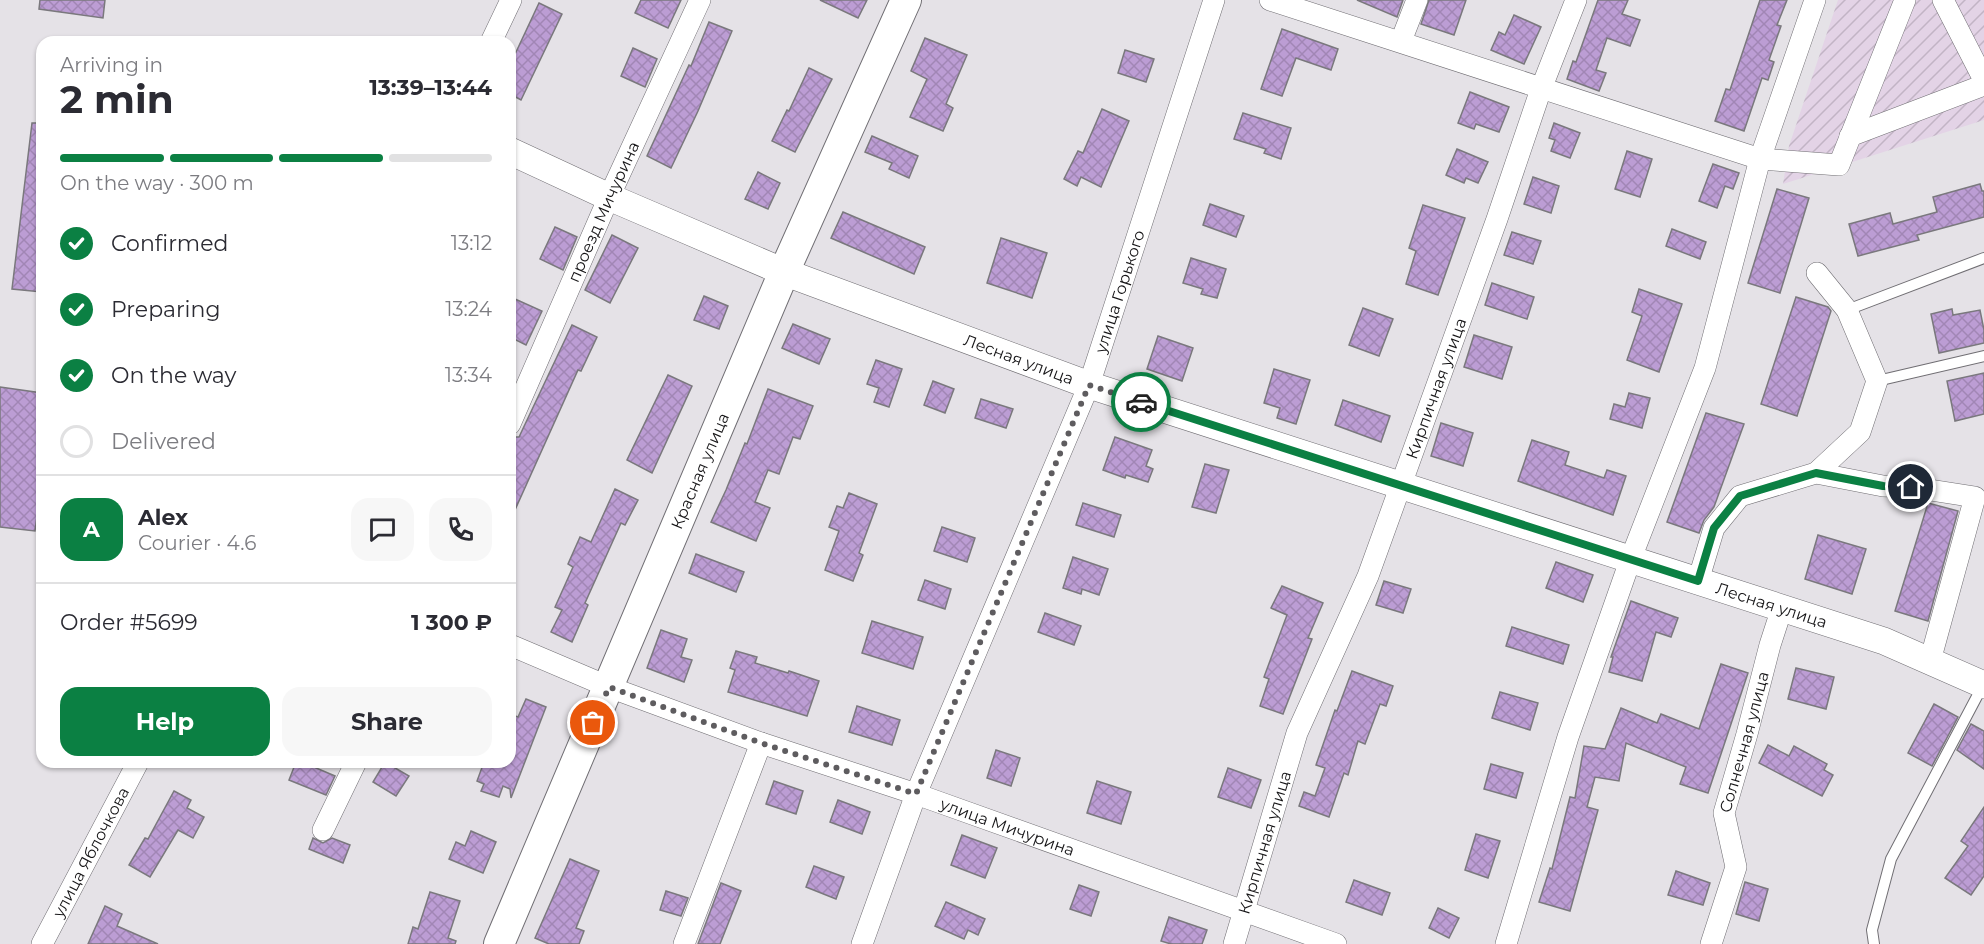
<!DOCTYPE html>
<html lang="en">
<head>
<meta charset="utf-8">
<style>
  :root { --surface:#fff; --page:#f7f7f7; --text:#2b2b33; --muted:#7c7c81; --line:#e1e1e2; --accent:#0b8043 }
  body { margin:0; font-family:Montserrat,sans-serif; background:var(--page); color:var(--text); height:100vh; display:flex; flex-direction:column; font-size:22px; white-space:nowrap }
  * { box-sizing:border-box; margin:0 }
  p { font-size:20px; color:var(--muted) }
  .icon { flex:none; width:33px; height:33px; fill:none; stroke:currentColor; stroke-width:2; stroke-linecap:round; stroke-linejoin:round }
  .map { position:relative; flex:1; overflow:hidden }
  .details { position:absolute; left:36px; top:36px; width:480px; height:732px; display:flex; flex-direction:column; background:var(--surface); border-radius:18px; box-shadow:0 2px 4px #0004 }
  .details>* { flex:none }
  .pin { position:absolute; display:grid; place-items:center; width:51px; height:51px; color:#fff; margin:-26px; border:3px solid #fff; border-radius:50%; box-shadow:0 2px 6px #0007 }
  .courier { position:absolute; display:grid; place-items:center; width:60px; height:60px; margin:-30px; border:4px solid #0b8043; border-radius:50%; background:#fff; color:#222; box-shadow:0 2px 8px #0007 }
  .head em { font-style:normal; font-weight:700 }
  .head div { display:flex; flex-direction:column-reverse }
  .head { display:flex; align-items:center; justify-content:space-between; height:102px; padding:0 24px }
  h1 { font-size:39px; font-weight:700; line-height:45px }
  .bar { display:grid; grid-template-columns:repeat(4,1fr); gap:9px 6px; align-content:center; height:72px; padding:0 24px }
  .bar i { height:8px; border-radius:4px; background:var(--line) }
  .bar .selected { background:var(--accent) }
  .bar p { grid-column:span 4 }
  .line { display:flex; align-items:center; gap:15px; padding:0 24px; border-top:2px solid var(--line) }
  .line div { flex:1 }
  .round { display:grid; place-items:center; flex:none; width:63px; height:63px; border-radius:18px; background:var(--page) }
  ol { padding:0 24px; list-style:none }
  li { display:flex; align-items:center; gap:18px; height:66px }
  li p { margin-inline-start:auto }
  li .icon { padding:6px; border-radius:50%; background:var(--accent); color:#fff; stroke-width:4 }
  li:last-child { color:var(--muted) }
  li i { width:33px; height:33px; border:3px solid var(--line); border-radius:50% }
  .primary-button { display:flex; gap:12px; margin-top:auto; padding:12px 24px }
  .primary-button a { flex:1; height:69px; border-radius:18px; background:var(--accent); color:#fff; font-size:24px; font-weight:700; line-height:69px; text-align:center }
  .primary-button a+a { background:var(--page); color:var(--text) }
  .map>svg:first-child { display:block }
  .industrial { fill:url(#industrial-furrows) }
  .building { fill:url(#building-cross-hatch); stroke:#7a787d; stroke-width:1.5 }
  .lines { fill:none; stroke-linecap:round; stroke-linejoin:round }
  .service-casing { stroke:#706e73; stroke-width:12 }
  .minor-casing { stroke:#706e73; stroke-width:22 }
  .tertiary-casing { stroke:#706e73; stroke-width:28 }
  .secondary-casing { stroke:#706e73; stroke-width:32 }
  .service { stroke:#fff; stroke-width:10 }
  .minor { stroke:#fff; stroke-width:21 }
  .tertiary { stroke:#fff; stroke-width:27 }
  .secondary { stroke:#fff; stroke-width:30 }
  .done { stroke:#5e5c5f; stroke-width:6; stroke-dasharray:0 10.8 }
  .route { stroke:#0b8043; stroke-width:8 }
  .labels { text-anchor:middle; stroke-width:4.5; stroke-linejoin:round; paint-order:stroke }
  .street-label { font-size:16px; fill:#151416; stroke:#e5e2e7 }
</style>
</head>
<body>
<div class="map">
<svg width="1984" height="944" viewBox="0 0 1984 944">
  <defs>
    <pattern id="industrial-furrows" width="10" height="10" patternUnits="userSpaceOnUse" patternTransform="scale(1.5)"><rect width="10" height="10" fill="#e3d3e6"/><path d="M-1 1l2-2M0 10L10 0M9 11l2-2" fill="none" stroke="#c2b4c5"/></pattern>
    <pattern id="building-cross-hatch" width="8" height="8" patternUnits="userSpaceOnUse" patternTransform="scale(1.5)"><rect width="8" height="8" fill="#bc9dd4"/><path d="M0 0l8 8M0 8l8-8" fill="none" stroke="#a186b5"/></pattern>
  </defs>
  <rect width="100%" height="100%" fill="#e5e2e7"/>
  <path class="industrial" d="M1838 0H1984V120L1783 184 1789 146Z"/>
  <g class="building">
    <path d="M40 0H105L103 18 39 9Z"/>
    <path d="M641 0H681L668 28 635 13Z"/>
    <path d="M820 0H867L858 18Z"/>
    <path d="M1357 0H1403L1397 17Z"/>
    <path d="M1429 0H1466L1454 35 1421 24Z"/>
    <path d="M1598 0H1628L1622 14 1640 20 1630 46 1607 38 1596 70 1606 73 1599 91 1567 79 1573 61 1576 62Z"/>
    <path d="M1760 0H1787L1777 25 1781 26 1769 60 1774 62 1768 80 1762 78 1744 131 1715 121 1726 89 1730 90Z"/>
    <path d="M539 3 562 14 521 100 510 94V65Z"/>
    <path d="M1514 15 1541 27 1524 64 1491 50 1499 32 1505 35Z"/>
    <path d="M709 22 732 31 698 111 671 168 647 156 689 65 691 66Z"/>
    <path d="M1282 29 1338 49 1331 70 1296 58 1282 96 1261 89Z"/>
    <path d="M925 38 967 55 946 104 953 108 943 131 910 117 927 79 911 71Z"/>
    <path d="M633 48 657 59 645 87 621 76Z"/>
    <path d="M1125 50 1154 59 1146 82 1118 73Z"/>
    <path d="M809 68 832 79 795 152 772 141 787 110 789 111Z"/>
    <path d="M1470 92 1509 107 1499 132 1476 124 1474 129 1458 123Z"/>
    <path d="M1102 109 1129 121 1101 187 1081 177 1077 186 1064 179 1078 151 1083 153Z"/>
    <path d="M1243 113 1291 128 1281 159 1264 153 1266 149 1234 139Z"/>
    <path d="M32 123H42V292L12 289Z"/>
    <path d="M1554 123 1580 133 1570 158 1551 151 1555 140 1549 138Z"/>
    <path d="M872 136 918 156 909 178 889 169 892 163 865 152Z"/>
    <path d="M1457 149 1488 162 1478 183 1466 178 1464 183 1446 175Z"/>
    <path d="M1627 151 1652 159 1640 197 1615 189Z"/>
    <path d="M1713 164 1739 173 1733 189 1725 186 1717 208 1699 201Z"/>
    <path d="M758 172 780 183 768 209 745 199Z"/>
    <path d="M1533 177 1559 186 1551 213 1524 204Z"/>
    <path d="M1980 184 1982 191H1984V217L1917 235 1919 240 1858 256 1849 224 1890 213 1893 224 1937 212 1933 197Z"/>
    <path d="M1777 189 1809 198 1780 293 1748 283Z"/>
    <path d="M1210 204 1244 216 1236 237 1203 225Z"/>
    <path d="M1423 205 1465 218 1438 295 1406 284 1416 251 1409 248Z"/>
    <path d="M843 212 925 247 914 274 831 238Z"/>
    <path d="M555 227 577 237 563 270 540 259Z"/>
    <path d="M1672 229 1706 242 1700 259 1666 246Z"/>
    <path d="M1512 232 1541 241 1533 264 1504 255Z"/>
    <path d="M612 235 638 248 610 303 585 290Z"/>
    <path d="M1001 238 1047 253 1032 298 987 283Z"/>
    <path d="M1191 258 1226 269 1217 298 1201 294 1203 289 1183 283Z"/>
    <path d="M1492 283 1534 297 1527 319 1485 305Z"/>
    <path d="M1639 289 1682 304 1659 372 1627 360 1642 316 1632 312Z"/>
    <path d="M704 296 728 306 719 329 694 320Z"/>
    <path d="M1796 297 1828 307 1831 311 1797 416 1761 404Z"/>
    <path d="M515 299 542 311 526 345 510 337V310Z"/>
    <path d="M1363 308 1393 319 1379 356 1349 345Z"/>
    <path d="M1952 309 1953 315 1980 310 1984 330V343L1939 353 1931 314Z"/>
    <path d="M793 324 830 339 819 364 782 348Z"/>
    <path d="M572 325 597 337 581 371 578 370 510 521V437H519Z"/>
    <path d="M1474 335 1512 347 1502 379 1464 367Z"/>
    <path d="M1158 336 1193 348 1182 381 1147 369Z"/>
    <path d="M876 360 902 369 889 407 874 402 879 388 867 384Z"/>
    <path d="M1274 369 1310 380 1296 424 1277 418 1280 408 1264 403Z"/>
    <path d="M1984 373V414L1955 421 1947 381Z"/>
    <path d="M668 375 692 386 652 473 627 460Z"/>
    <path d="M933 381 954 389 945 413 924 405Z"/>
    <path d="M0 387 42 393V479L35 531 0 527Z"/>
    <path d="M768 389 813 406 800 439 793 437 779 474 768 470 755 502 770 508 756 541 711 522 726 490 745 443 747 444Z"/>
    <path d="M1629 393 1650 398 1642 428 1610 419 1614 404 1625 407Z"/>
    <path d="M981 399 1013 409 1006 428 975 418Z"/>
    <path d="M1343 400 1390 416 1381 442 1335 425Z"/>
    <path d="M1706 413 1744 424 1714 507 1704 520 1699 533 1667 522Z"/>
    <path d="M1441 423 1473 433 1463 466 1431 456Z"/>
    <path d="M1115 437 1152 450 1146 466 1153 469 1148 482 1126 475 1125 478 1103 470Z"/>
    <path d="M1532 440 1569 452 1565 465 1604 478 1607 470 1626 476 1613 515 1518 481Z"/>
    <path d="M1205 464 1229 470 1216 513 1192 507Z"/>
    <path d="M615 489 638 500 625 525 621 523 585 603 588 605 572 642 551 632 562 610 555 607 573 567 568 564 580 537 591 542Z"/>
    <path d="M849 493 877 504 859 553 863 555 853 581 825 570 839 531 829 527 837 506 843 508Z"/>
    <path d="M1083 503 1121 515 1114 537 1076 525Z"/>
    <path d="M1928 503 1958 511 1928 621 1895 611Z"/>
    <path d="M942 527 975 538 967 562 934 551Z"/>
    <path d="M1818 535 1866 549 1852 594 1805 579Z"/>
    <path d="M696 554 744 572 736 592 689 573Z"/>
    <path d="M1073 557 1108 569 1099 595 1082 589 1081 594 1063 588Z"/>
    <path d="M1556 562 1593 575 1583 602 1546 588Z"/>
    <path d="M925 580 951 589 945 609 918 600Z"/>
    <path d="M1384 581 1411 589 1403 613 1376 605Z"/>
    <path d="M1282 586 1323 603 1308 638 1312 639 1283 714 1260 706 1269 679 1264 677 1287 615 1271 608Z"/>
    <path d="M1631 601 1678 618 1671 637 1656 632 1642 681 1609 672 1613 657H1611Z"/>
    <path d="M1045 613 1081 626 1074 645 1038 632Z"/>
    <path d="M872 621 923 637 913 669 862 653Z"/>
    <path d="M1512 627 1569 645 1563 664 1506 646Z"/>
    <path d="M661 630 687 639 681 657 692 660 684 682 647 668Z"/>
    <path d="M736 651 757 657 755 663 788 673 789 671 819 681 807 716 728 692 735 670 730 668Z"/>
    <path d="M1721 664 1748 673 1708 793 1680 784 1686 767 1626 743 1619 781 1595 777 1587 807 1598 810 1570 911 1539 902 1550 868 1552 869 1570 797 1575 798 1584 746 1605 749 1621 708 1657 723 1661 714 1699 729Z"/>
    <path d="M1796 668 1834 677 1826 709 1788 699Z"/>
    <path d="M1352 671 1393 686 1386 706 1380 704 1365 744 1358 741 1348 775 1344 773 1329 817 1299 806 1304 792 1315 796 1325 768 1316 765 1335 710 1337 711Z"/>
    <path d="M1500 692 1538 703 1530 730 1492 718Z"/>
    <path d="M526 699 546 707 511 798 510 789 503 786 499 797 481 791 484 784 477 781 484 762H510V714L518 717Z"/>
    <path d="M1934 704 1958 717 1932 766 1908 753Z"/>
    <path d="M857 706 900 720 892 745 849 732Z"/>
    <path d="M1971 724 1984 731V769L1957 750Z"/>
    <path d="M1768 745 1789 756 1794 746 1827 764 1824 770 1833 775 1822 796 1759 763Z"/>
    <path d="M996 750 1020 758 1011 786 987 778Z"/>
    <path d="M296 762H302L335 776 326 795 289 780Z"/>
    <path d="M385 762 409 776 396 796 373 782Z"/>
    <path d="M1491 764 1523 773 1516 798 1484 789Z"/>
    <path d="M1228 768 1261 780 1251 808 1218 797Z"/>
    <path d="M774 781 803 791 796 814 766 804Z"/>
    <path d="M1097 781 1131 792 1121 824 1087 813Z"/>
    <path d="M174 791 191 800 187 808 204 817 193 838 178 830 150 877 129 865 145 838 148 839Z"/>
    <path d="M838 800 870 812 862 834 830 822Z"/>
    <path d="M1984 807V876L1971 895 1945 878 1968 846 1961 841Z"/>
    <path d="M471 831 496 842 483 873 449 859 456 842 465 846Z"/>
    <path d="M1476 834 1500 841 1488 878 1465 870Z"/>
    <path d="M962 835 997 848 985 878 951 865Z"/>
    <path d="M313 838 323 843 332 838 350 845 343 863 309 849Z"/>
    <path d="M570 859 599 871 576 928 584 931 579 944H549L535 938Z"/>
    <path d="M814 866 844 877 836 899 806 887Z"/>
    <path d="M1676 871 1710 883 1703 905 1668 895Z"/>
    <path d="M1354 880 1390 893 1382 915 1346 902Z"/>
    <path d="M1745 882 1768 889 1759 921 1736 914Z"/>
    <path d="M721 883 741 891 720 944H698Z"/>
    <path d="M1079 885 1099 892 1091 916 1070 909Z"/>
    <path d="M666 891 688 898 681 916 660 910Z"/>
    <path d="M430 892 460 901 448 938 456 941 455 944H408L413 927 418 929Z"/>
    <path d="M946 902 985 919 978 935 968 930 964 939 935 926Z"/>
    <path d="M105 906 122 914 117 926 158 944H88Z"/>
    <path d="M1438 908 1459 918 1449 938 1429 928Z"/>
    <path d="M1169 917 1207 930 1202 944H1171L1161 941Z"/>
  </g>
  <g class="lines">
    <defs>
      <g id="service">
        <path d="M1847 310 1984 258"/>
        <path d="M1877 381 1984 356"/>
        <path d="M1874 944 1872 930 1891 859 1983 685"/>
      </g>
      <g id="minor">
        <path d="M1270 0 1760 159 1839 165 1905 0"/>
        <path d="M1943 0 1984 80"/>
        <path d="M1401 41 1417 0"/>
        <path d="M491 42 511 0"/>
        <path d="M1850 136 1984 85"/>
        <path id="s1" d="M510 424 609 197 700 0"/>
        <path d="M1816 473 1860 432 1877 381 1847 310 1817 273"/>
        <path d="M1698 581 1714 528 1740 496 1816 473 1883 486 1911 487 1975 497 1930 661"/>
        <path id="s2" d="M510 645 609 687 761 743 916 794 1336 944"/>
        <path d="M323 830 356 762"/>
        <path id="s3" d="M42 944 138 762"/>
        <path d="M684 944 761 743"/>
        <path id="s4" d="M862 944 916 794 1089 385 1214 0"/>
        <path id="s5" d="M1234 944 1297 733 1368 576 1497 219 1541 89 1576 0"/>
        <path d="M1506 944 1568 737 1631 558 1705 368 1760 159 1815 0"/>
        <path id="s6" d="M1711 944 1736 867 1724 813 1747 734 1770 645 1782 608"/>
      </g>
      <g id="tertiary">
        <path id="s7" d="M510 151 609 197 784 272 1089 385 1884 641 1984 685"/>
      </g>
      <g id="secondary">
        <path id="s8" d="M499 944 784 272 906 0"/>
      </g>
    </defs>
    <use href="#service" class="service-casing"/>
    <use href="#minor" class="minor-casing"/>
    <use href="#tertiary" class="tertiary-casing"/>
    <use href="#secondary" class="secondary-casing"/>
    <use href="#service" class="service"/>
    <use href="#minor" class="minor"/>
    <use href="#tertiary" class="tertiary"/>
    <use href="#secondary" class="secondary"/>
  </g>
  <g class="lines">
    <path class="done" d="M593 723 609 687 761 743 916 794 1089 385 1141 402"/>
    <path class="route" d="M1141 402 1698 581 1714 528 1740 496 1816 473 1883 486 1911 487"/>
  </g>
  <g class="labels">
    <g class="street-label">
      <text dy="6" stroke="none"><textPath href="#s1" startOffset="232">проезд Мичурина</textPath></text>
      <text dy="6" stroke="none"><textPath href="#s4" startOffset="702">улица Горького</textPath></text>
      <text dy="6" stroke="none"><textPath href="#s7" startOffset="550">Лесная улица</textPath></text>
      <text dy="6" stroke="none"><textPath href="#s5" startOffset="592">Кирпичная улица</textPath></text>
      <text dy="6" stroke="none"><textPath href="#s8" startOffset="514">Красная улица</textPath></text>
      <text dy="6" stroke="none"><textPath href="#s7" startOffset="1342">Лесная улица</textPath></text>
      <text dy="6" stroke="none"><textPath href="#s6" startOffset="210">Солнечная улица</textPath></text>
      <text dy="6" stroke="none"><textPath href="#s2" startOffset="530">улица Мичурина</textPath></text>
      <text dy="6" stroke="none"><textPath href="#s5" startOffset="106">Кирпичная улица</textPath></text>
      <text dy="6" stroke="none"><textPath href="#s3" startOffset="104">улица Яблочкова</textPath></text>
    </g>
  </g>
</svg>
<div class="pin" style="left:593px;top:723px;background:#ea580c"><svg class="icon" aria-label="bag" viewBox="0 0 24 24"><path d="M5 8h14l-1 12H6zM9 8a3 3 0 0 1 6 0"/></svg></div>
<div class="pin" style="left:1911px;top:487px;background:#1f2937"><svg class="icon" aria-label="home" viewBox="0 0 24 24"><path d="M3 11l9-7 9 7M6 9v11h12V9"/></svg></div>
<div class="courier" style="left:1141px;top:402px"><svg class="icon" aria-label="car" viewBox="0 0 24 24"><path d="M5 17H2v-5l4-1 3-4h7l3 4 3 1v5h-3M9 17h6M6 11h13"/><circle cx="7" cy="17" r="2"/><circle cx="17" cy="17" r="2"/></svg></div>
<section class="details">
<div class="head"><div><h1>2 min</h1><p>Arriving in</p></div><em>13:39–13:44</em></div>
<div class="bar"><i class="selected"></i><i class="selected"></i><i class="selected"></i><i></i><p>On the way · 300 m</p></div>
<ol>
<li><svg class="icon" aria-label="check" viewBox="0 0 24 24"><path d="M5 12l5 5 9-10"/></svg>Confirmed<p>13:12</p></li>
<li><svg class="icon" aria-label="check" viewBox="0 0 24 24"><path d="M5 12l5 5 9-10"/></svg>Preparing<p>13:24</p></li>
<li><svg class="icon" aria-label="check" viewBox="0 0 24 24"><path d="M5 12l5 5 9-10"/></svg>On the way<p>13:34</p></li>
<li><i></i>Delivered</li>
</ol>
<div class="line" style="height:108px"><b class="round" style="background:var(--accent);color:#fff">A</b><div><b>Alex</b><p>Courier · 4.6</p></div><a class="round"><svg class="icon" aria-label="chat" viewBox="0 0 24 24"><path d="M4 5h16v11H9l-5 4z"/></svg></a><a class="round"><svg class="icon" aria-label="phone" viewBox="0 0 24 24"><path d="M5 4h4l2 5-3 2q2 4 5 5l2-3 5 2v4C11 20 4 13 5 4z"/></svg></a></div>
<div class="line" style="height:78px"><div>Order #5699</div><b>1 300 ₽</b></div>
<div class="primary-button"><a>Help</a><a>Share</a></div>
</section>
</div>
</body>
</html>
